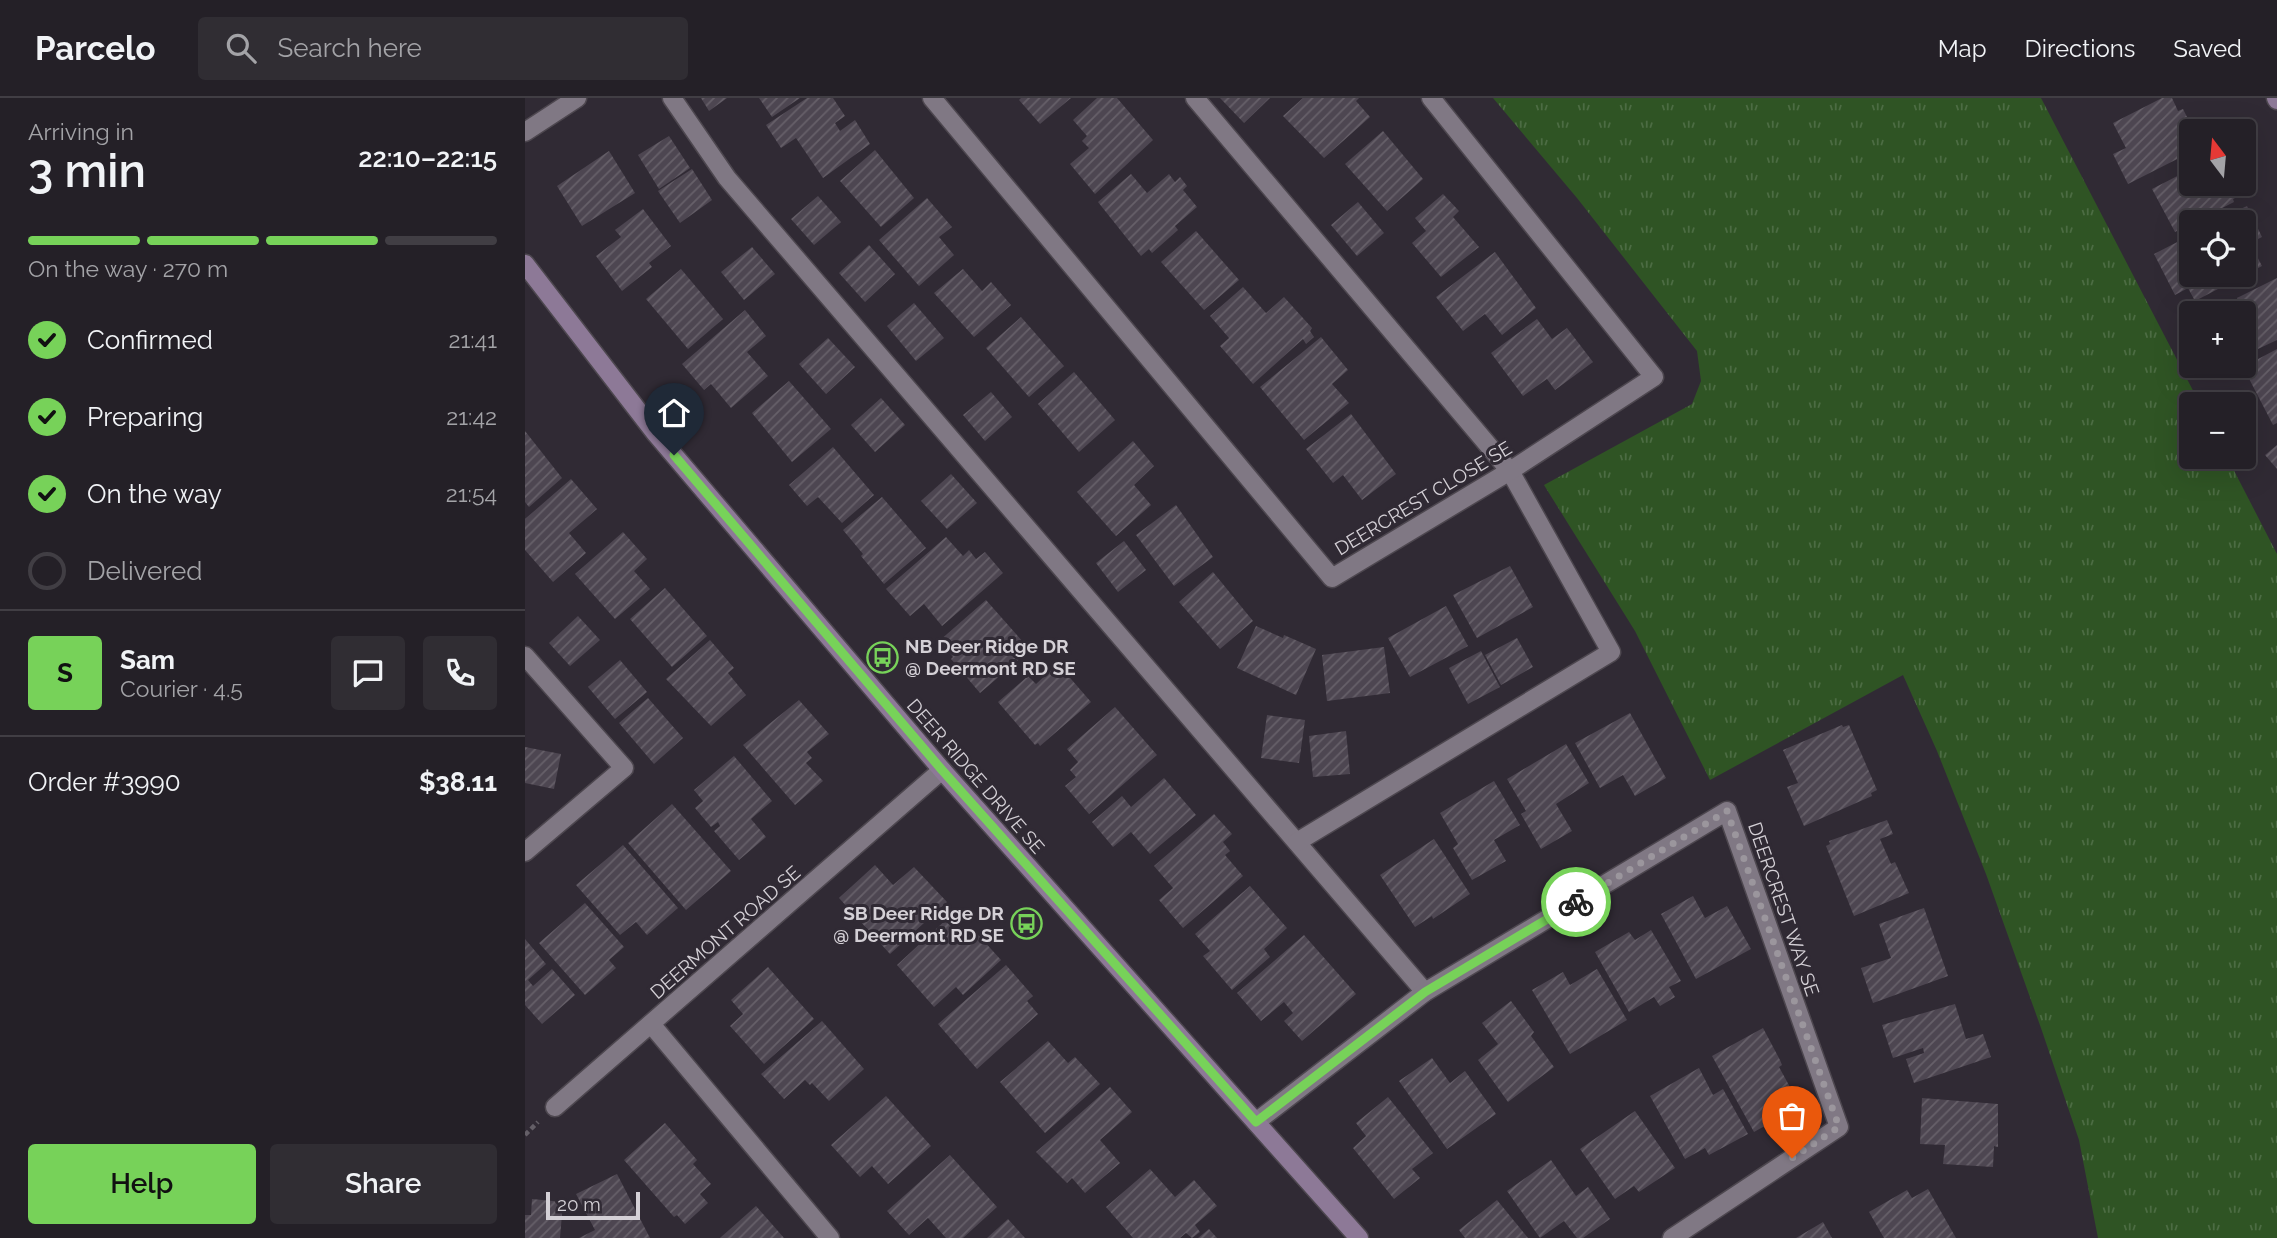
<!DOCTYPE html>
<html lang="en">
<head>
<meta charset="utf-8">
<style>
  :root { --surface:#242027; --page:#302d33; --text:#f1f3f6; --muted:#a3a3a7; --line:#413e44; --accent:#77d259 }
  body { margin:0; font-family:Raleway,sans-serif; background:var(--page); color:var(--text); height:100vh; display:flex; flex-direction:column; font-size:26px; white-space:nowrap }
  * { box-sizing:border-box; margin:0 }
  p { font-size:23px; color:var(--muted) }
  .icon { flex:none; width:38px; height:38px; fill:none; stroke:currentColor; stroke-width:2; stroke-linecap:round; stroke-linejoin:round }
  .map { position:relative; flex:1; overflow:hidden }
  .side { display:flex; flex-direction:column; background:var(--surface); width:525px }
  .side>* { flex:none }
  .needle { width:46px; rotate:344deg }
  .tools { position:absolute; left:1654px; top:21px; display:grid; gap:14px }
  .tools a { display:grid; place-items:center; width:77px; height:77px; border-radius:7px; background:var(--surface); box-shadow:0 7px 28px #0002,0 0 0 2px var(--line); font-size:35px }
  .scale { position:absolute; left:21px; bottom:18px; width:94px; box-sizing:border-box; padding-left:7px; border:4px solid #d4d0d6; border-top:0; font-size:19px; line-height:24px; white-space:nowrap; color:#d4d0d6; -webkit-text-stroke:5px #302a34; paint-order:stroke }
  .pin { position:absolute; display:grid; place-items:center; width:60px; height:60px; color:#fff; margin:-72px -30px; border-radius:50% 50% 50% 0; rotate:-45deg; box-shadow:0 0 7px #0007 }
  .pin .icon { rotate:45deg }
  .courier { position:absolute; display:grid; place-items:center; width:70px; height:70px; margin:-35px; border:5px solid #77d259; border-radius:50%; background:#fff; color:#222; box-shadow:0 2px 9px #0007 }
  .summary em { font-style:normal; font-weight:600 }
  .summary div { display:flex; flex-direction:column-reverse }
  .summary { display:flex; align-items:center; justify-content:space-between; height:119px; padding:0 28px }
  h1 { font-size:46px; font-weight:600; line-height:52px }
  .bar { display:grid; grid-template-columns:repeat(4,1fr); gap:10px 7px; align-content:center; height:84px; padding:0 28px }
  .bar i { height:9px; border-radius:5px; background:var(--line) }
  .bar .selected { background:var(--accent) }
  .bar p { grid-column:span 4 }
  .line { display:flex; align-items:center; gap:18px; padding:0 28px; border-top:2px solid var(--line) }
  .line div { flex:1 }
  .round { display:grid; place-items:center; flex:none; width:74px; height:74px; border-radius:7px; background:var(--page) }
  ol { padding:0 28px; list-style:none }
  li { display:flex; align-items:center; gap:21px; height:77px }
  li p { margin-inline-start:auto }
  li .icon { padding:7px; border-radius:50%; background:var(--accent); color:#111; stroke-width:4 }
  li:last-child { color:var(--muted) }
  li i { width:38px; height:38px; border:4px solid var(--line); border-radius:50% }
  .primary-button { display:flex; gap:14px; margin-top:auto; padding:14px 28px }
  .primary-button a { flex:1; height:80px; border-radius:7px; background:var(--accent); color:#111; font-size:28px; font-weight:600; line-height:80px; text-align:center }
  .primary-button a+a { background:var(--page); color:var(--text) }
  header { display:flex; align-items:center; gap:42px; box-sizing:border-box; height:98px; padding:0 35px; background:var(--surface); border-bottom:2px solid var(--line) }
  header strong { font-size:33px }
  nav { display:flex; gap:38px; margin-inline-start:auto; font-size:24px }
  .search { width:490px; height:63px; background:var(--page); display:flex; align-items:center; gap:18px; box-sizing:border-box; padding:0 24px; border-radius:7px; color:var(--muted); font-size:26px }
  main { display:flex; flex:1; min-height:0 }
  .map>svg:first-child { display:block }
  .park { fill:url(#park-tufts) }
  .building { fill:url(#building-hatch) }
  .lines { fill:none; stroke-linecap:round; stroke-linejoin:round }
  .lane-casing { stroke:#4d474f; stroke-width:21 }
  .street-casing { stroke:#4d474f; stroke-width:21 }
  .secondary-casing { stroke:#4d474f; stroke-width:21 }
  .path { stroke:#645f67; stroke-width:4.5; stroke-dasharray:5 3.5; stroke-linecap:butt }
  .lane { stroke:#807884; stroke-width:18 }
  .street { stroke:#807884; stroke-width:18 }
  .secondary { stroke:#8d7997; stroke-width:18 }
  .done { stroke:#9b969d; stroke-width:7; stroke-dasharray:0 12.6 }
  .route { stroke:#77d259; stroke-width:9 }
  .labels { text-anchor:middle; stroke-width:6; stroke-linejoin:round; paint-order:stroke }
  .street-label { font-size:19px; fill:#d4d0d6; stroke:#302a34 }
  .poi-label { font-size:19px; font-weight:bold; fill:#d4d0d6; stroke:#302a34; text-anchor:start }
</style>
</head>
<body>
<header>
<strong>Parcelo</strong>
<div class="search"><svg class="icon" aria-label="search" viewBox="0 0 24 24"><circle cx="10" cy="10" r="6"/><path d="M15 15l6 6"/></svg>Search here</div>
<nav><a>Map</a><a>Directions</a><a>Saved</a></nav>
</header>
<main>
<section class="side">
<div class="summary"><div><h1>3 min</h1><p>Arriving in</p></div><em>22:10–22:15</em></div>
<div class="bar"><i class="selected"></i><i class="selected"></i><i class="selected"></i><i></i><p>On the way · 270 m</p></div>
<ol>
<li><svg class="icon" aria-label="check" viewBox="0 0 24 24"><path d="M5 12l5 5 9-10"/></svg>Confirmed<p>21:41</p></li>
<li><svg class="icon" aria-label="check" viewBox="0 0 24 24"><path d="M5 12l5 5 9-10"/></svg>Preparing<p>21:42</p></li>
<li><svg class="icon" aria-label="check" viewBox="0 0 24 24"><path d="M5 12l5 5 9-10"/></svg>On the way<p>21:54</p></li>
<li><i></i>Delivered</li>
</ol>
<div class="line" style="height:126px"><b class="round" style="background:var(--accent);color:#111">S</b><div><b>Sam</b><p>Courier · 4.5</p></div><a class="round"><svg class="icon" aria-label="chat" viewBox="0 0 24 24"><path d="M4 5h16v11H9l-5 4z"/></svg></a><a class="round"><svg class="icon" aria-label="phone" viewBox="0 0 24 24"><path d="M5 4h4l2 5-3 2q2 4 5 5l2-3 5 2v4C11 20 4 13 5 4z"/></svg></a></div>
<div class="line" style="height:91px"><div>Order #3990</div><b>$38.11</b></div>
<div class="primary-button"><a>Help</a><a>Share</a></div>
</section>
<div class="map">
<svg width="1752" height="1140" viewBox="0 0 1752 1140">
  <defs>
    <pattern id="park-tufts" width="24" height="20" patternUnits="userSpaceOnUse" patternTransform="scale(1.75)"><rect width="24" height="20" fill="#2f5424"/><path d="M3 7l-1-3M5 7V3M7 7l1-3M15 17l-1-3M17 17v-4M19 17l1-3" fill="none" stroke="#4c6c43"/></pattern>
    <pattern id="building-hatch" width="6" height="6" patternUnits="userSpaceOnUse" patternTransform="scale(1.75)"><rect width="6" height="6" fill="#4d4651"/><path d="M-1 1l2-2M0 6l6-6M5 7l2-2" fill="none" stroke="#666069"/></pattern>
  </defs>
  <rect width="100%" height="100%" fill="#302a34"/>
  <path class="park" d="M968 0H1516L1675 306H1666V359H1702L1752 456V1140H1573L1554 1042 1516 930 1461 776 1412 653 1378 577 1185 682 1110 533 1019 387 1167 306 1176 283 1172 253 1052 100Z"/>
  <g class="building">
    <path d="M176 0H202L184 13Z"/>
    <path d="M234 0H275L247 19Z"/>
    <path d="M282 0H308L320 18 310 25 315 33 330 22 345 46 298 80 271 40 256 50 241 27Z"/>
    <path d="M496 0H546L515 26 494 2Z"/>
    <path d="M572 0H592L628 42 570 96 545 66 564 50 557 43 562 38 548 22Z"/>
    <path d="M695 0H745L719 25Z"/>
    <path d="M778 0H834L831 3 845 19 799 60 758 18Z"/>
    <path d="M1637 0H1647L1653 13 1658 11 1669 33H1666V54L1603 86 1588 56 1601 50 1588 25Z"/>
    <path d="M858 33 898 81 862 113 820 66Z"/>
    <path d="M144 38 165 70 134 91 113 57Z"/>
    <path d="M350 52 389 100 356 129 315 83Z"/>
    <path d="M84 53 110 95 57 128 32 88Z"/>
    <path d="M167 71 187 102 155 125 133 93Z"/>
    <path d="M1666 71V86H1708L1714 98 1708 101 1709 104 1650 134 1627 91Z"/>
    <path d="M606 76 622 95 644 76 650 84 655 79 662 88 658 92 672 109 650 128 653 132 627 155 624 151 616 158 573 104Z"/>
    <path d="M918 96 934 113 928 119 954 149 916 179 887 145 901 133 890 120Z"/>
    <path d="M293 98 316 124 289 147 266 121Z"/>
    <path d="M402 100 427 129 414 139 429 157 394 188 354 142Z"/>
    <path d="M833 104 859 135 832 158 806 127Z"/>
    <path d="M1722 108 1737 139 1725 145 1737 168 1670 203 1663 190 1650 197 1629 156 1666 137V177H1718V124H1690Z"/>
    <path d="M118 111 146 148 124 165 127 169 97 193 71 158 96 139 90 132Z"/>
    <path d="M671 133 714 182 679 212 636 164Z"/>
    <path d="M344 147 370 176 340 204 314 175Z"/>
    <path d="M227 149 250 176 219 202 196 174Z"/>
    <path d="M970 154 1011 210 977 237 960 216 938 233 911 199Z"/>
    <path d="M156 171 198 221 163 251 121 201Z"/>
    <path d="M438 171 457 193 466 184 486 207 449 239 409 195Z"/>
    <path d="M1752 180V242L1718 258V215H1708L1717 211 1712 200Z"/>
    <path d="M718 189 741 215 759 199 787 230 785 233 789 239 781 246 778 241 728 286 695 248 704 240 685 218Z"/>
    <path d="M389 205 419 240 391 263 362 228Z"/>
    <path d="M220 212 241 238 222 254 243 278 206 310 186 286 179 292 157 266Z"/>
    <path d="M496 219 539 268 504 299 461 250Z"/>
    <path d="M1012 221 1027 241 1042 230 1068 264 1030 292 1022 281 998 298 966 255Z"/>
    <path d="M796 239 823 272 807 286 824 305 779 342 735 289Z"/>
    <path d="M303 240 330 269 301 296 274 266Z"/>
    <path d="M1752 251V325L1748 327 1718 269Z"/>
    <path d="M549 274 590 322 554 354 513 306Z"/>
    <path d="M264 283 306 331 267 364 227 315Z"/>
    <path d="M466 294 487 319 460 343 438 317Z"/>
    <path d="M356 300 380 327 350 354 326 327Z"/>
    <path d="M826 316 871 376 837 402 818 377 808 385 781 351Z"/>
    <path d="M0 333 37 380 4 409 0 404Z"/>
    <path d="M608 343 629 368 609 387 626 407 591 438 552 394Z"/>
    <path d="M1752 347V371L1740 357Z"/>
    <path d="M308 349 349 397 317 425 293 399 282 408 264 387Z"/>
    <path d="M426 376 452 405 422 431 396 403Z"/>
    <path d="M46 381 72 411 44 435 61 455 28 484 0 452V421Z"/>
    <path d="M357 399 401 450 359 486 336 458 338 456 318 432Z"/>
    <path d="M651 407 688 459 649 488 611 437Z"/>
    <path d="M98 434 122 461 109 473 125 491 90 521 50 476Z"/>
    <path d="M421 439 438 458 444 452 451 461 460 454 478 475 417 528 399 506 385 518 361 491Z"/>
    <path d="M599 443 621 472 593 494 571 465Z"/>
    <path d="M985 468 1008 509 952 540 928 497Z"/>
    <path d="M688 474 728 523 695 551 654 504Z"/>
    <path d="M140 490 182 538 147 569 105 521Z"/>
    <path d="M461 502 505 552 455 595 426 561 428 559 414 543Z"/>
    <path d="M921 508 943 548 885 579 863 540Z"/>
    <path d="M53 518 75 542 45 568 24 545Z"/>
    <path d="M731 528 758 540 759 537 791 551 771 597 712 570Z"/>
    <path d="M992 540 1008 569 976 587 960 557Z"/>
    <path d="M185 542 209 570 203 575 221 597 186 628 141 581Z"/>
    <path d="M859 549 865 595 802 603 797 557Z"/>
    <path d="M956 553 975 589 943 606 924 570Z"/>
    <path d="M95 562 122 594 90 621 63 589Z"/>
    <path d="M533 566 566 604 515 648 513 645 510 647 473 604 503 578 511 586Z"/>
    <path d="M123 600 158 640 129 666 94 625Z"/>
    <path d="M274 602 304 636 282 654 287 660 281 665 298 683 270 707 218 647Z"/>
    <path d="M590 609 632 657 564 716 540 688 551 679 545 672 553 664 542 651Z"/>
    <path d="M1105 615 1141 680 1110 698 1098 677 1075 690 1050 645Z"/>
    <path d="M742 617 780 622 774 665 736 660Z"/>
    <path d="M1317 627 1318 629 1324 627 1352 692 1346 695 1347 698 1279 728 1262 689 1273 685 1258 652Z"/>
    <path d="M821 633 825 676 788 679 784 638Z"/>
    <path d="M1041 646 1064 685 1031 706 1047 733 1016 751 996 716 1001 713 982 681Z"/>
    <path d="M0 649 36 656 29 691 0 685Z"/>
    <path d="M209 658 247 703 226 721 241 739 214 762 189 733 195 728 193 724 186 729 170 710 178 703 169 692Z"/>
    <path d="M639 680 671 717 625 756 606 734 588 749 567 724 597 698 606 709Z"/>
    <path d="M969 683 995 727 969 742 981 763 947 782 928 750 933 746 915 715Z"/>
    <path d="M147 706 206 773 161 812 103 745Z"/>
    <path d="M689 716 707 736 698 744 705 753 700 757 718 778 658 830 634 802 648 790 629 768Z"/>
    <path d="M1362 722 1368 736 1355 741 1366 766 1370 764 1384 795 1329 818 1301 748 1305 746 1304 743Z"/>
    <path d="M909 741 945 796 908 821 907 818 890 829 855 777Z"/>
    <path d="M98 747 153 810 122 837 111 824 95 837 51 787Z"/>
    <path d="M350 767 368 787 389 769 422 804 365 856 314 800Z"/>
    <path d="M725 788 762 830 739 851 745 859 707 892 678 858 685 853 670 836Z"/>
    <path d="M1168 798 1180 820 1202 808 1226 851 1171 881 1136 816Z"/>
    <path d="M60 805 99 849 84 862 91 870 60 897 14 845Z"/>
    <path d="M1399 810 1423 878 1348 905 1336 870 1366 860 1354 826Z"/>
    <path d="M425 818 440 834 446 829 476 862 438 897 431 889 409 909 372 867Z"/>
    <path d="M1126 832 1156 883 1144 889 1150 899 1135 908 1129 899 1104 914 1070 854 1104 834 1110 842Z"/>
    <path d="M779 837 831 896 777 943 759 923 768 915 759 904 736 923 712 895Z"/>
    <path d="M0 841 21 866 3 882 8 888 27 871 50 897 17 926 0 907Z"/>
    <path d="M481 867 508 898 502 903 513 916 452 971 413 926Z"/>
    <path d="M243 869 289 921 239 966 205 928 218 916 206 902Z"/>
    <path d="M1072 871 1102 922 1045 956 1007 892 1038 874 1045 887Z"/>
    <path d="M986 903 1009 934 1006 938 1029 969 983 1004 953 962 973 946 957 925Z"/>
    <path d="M1430 906 1441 941 1458 936 1466 959 1389 985 1381 961 1399 955 1398 950 1368 960 1357 927Z"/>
    <path d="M297 923 339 971 304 1003 287 985 285 987 280 982 259 1001 236 976Z"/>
    <path d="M1238 930 1255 962 1257 967 1254 969 1271 1000 1254 1009 1259 1017 1229 1034 1187 958Z"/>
    <path d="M523 943 543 965 550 959 575 986 520 1035 475 984Z"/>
    <path d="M907 960 925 985 940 973 971 1016 922 1051 874 983Z"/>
    <path d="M1174 970 1188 997 1198 991 1223 1036 1184 1057 1180 1050 1160 1061 1125 998Z"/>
    <path d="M585 989 607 1014 575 1042 595 1065 560 1095 547 1080 542 1085 511 1054Z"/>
    <path d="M361 998 406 1048 363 1086 347 1068 335 1079 306 1047Z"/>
    <path d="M863 999 908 1055 887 1071 895 1080 869 1101 828 1050 841 1038 831 1025Z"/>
    <path d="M1397 1000 1473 1006V1049L1469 1048 1468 1069 1418 1066 1420 1047 1395 1046Z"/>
    <path d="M1110 1013 1150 1070 1114 1094 1109 1088 1090 1101 1055 1051Z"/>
    <path d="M140 1025 172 1062 168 1066 186 1086 175 1096 183 1105 160 1126 152 1117 149 1119 99 1062Z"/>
    <path d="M425 1057 472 1109 438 1140H421L403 1120 384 1137 362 1113Z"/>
    <path d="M1026 1062 1051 1098 1063 1089 1085 1121 1058 1140H1052L1039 1123 1015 1140 982 1093Z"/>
    <path d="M625 1071 650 1099 669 1082 692 1108 670 1127 675 1134 667 1140 661 1135 655 1140H608L581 1109Z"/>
    <path d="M92 1076 125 1140H54L70 1132 51 1096Z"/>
    <path d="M1403 1091 1431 1140H1359L1344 1114 1382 1092 1387 1100Z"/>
    <path d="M7 1101 38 1104 35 1140H0V1117H6Z"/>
    <path d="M972 1102 1003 1140H940L934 1132Z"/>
    <path d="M231 1108 259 1140H195Z"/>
    <path d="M483 1121 500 1140H462Z"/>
    <path d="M1298 1124 1307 1140H1271Z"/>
    <path d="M684 1131 692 1140H673Z"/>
  </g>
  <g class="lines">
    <defs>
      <g id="lane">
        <path d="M147 0 202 80 900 894"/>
        <path d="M670 0 985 373 1086 554 772 744"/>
        <path d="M0 558 99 670 0 754"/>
      </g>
      <g id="street">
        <path d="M407 0 807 480 985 373 1129 279 906 0"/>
        <path d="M0 34 52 0"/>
        <path d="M126 926 305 1140"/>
        <path d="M30 1009 417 672"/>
        <path d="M731 1024 900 894 1202 713 1314 1029 1147 1140"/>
      </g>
      <g id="secondary">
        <path d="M1751 0 1752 2"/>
        <path d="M0 166 131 336 417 672 834 1140"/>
      </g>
    </defs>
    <use href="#lane" class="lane-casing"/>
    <use href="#street" class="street-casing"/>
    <use href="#secondary" class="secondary-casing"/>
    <path class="path" d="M0 1037 13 1024"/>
    <use href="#lane" class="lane"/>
    <use href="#street" class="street"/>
    <use href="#secondary" class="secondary"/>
  </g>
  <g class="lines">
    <path class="done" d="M1051 804 1202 713 1314 1029 1267 1060"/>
    <path class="route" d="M149 357 417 672 731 1024 900 894 1051 804"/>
  </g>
  <defs>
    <symbol id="bus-ring" viewBox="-11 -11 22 22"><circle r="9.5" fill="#302a34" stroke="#77d259" stroke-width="1.5"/><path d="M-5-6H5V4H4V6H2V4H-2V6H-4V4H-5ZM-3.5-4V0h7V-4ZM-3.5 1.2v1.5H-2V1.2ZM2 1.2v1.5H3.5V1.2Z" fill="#77d259"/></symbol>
  </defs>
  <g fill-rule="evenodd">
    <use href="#bus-ring" x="340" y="542" width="35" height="35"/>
    <use href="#bus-ring" x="484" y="808" width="35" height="35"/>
  </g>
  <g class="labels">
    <g class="street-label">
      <text transform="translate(898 400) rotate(-31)" y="7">DEERCREST CLOSE SE</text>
      <text transform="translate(451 678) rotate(49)" y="7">DEER RIDGE DRIVE SE</text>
      <text transform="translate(1259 811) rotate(71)" y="7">DEERCREST WAY SE</text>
      <text transform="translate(200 834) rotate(-41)" y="7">DEERMONT ROAD SE</text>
    </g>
    <g class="poi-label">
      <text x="380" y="555">NB Deer Ridge DR<tspan x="380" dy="22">@ Deermont RD SE</tspan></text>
      <text x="479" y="822" text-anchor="end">SB Deer Ridge DR<tspan x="479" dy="22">@ Deermont RD SE</tspan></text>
    </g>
  </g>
</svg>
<div class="tools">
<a><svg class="needle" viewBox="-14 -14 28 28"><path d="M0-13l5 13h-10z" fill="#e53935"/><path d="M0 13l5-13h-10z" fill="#a3a3a7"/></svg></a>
<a><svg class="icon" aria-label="locate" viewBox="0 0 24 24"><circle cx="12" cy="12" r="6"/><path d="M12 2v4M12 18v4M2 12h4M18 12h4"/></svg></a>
<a>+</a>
<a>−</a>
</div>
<div class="scale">20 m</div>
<div class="pin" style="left:1267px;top:1060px;background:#ea580c"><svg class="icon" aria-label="bag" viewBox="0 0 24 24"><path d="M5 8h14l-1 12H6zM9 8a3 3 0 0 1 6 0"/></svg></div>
<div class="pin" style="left:149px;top:357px;background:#1f2937"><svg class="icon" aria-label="home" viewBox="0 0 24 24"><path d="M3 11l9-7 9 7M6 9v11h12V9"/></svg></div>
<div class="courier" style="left:1051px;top:804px"><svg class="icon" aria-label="bike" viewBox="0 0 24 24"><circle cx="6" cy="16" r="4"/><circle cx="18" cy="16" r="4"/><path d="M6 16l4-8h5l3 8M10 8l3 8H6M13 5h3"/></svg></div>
</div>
</main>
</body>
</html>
